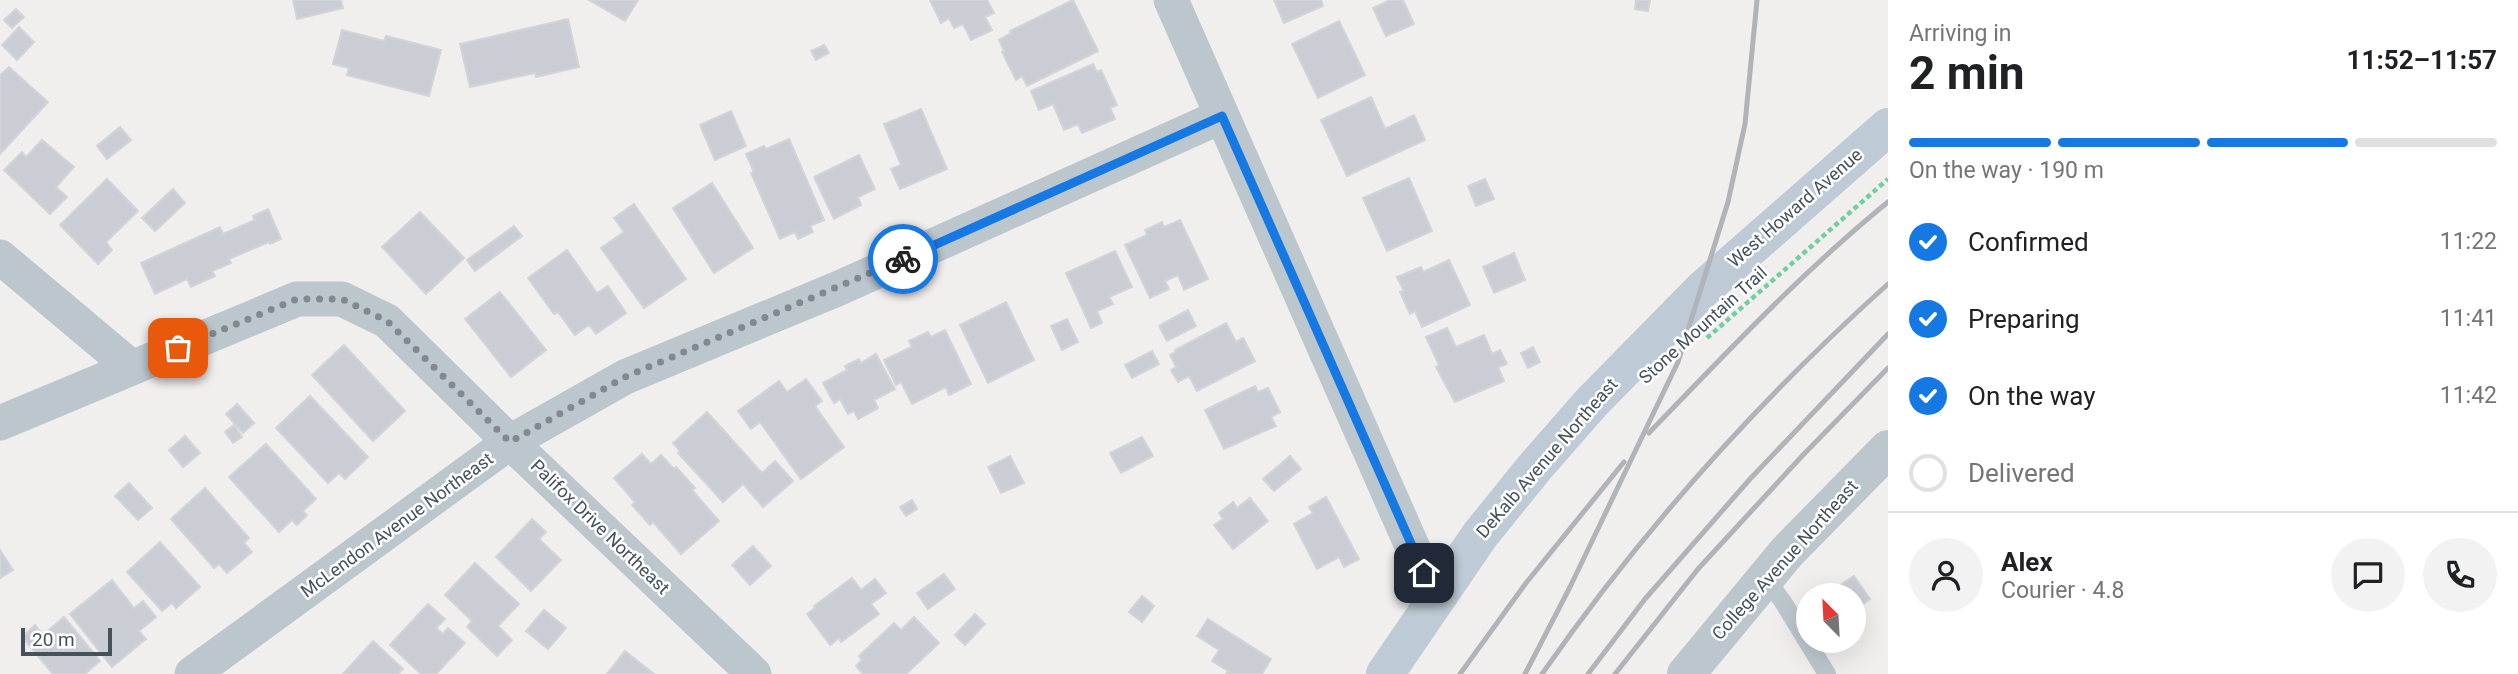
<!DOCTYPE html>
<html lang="en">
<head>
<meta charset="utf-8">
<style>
  :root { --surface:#fff; --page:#f2f2f2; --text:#202124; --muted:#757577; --line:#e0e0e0; --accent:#1678e2 }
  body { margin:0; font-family:Roboto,sans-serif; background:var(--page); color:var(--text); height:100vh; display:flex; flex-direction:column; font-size:26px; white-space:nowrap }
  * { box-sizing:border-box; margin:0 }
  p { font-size:23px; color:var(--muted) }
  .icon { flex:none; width:38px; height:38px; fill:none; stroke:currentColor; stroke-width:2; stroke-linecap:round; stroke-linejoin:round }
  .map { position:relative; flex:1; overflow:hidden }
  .panel { display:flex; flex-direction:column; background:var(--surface); width:630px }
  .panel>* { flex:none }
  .needle { width:46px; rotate:336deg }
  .buttons { position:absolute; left:1796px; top:583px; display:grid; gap:14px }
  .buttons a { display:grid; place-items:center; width:70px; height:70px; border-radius:50%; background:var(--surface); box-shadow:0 7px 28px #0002; font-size:35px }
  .scale { position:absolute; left:21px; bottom:18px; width:91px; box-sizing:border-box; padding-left:7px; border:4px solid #46525b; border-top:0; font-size:19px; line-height:24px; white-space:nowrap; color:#46525b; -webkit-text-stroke:5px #fff; paint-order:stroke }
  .pin { position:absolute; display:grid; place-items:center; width:60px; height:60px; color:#fff; margin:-30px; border-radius:14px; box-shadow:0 4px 10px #0006 }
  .courier { position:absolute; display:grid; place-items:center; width:70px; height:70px; margin:-35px; border:5px solid #1678e2; border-radius:50%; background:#fff; color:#222; box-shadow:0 2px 9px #0007 }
  .summary em { font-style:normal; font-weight:700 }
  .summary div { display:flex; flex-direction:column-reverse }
  .summary { display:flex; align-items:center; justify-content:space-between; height:119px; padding:0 21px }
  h1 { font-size:46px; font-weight:700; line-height:52px }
  .bar { display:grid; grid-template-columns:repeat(4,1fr); gap:10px 7px; align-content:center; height:84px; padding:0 21px }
  .bar i { height:9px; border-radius:5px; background:var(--line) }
  .bar .active { background:var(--accent) }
  .bar p { grid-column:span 4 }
  .line { display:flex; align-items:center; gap:18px; padding:0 21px; border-top:2px solid var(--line) }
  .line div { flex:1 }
  .round { display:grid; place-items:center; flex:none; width:74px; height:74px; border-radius:37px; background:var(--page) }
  ol { padding:0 21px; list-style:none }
  li { display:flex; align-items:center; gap:21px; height:77px }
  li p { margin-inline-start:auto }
  li .icon { padding:7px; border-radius:50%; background:var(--accent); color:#fff; stroke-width:4 }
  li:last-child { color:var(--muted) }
  li i { width:38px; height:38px; border:4px solid var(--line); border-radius:50% }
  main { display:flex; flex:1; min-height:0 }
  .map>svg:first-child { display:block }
  .building { fill:#cacdd3; stroke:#d2d4da; stroke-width:2 }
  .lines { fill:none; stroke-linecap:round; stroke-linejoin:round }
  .path { stroke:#72ce9d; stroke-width:4.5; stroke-dasharray:5 3.5; stroke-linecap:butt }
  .service { stroke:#bcc6cd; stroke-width:18 }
  .minor { stroke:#bcc6cd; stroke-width:35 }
  .tertiary { stroke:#bcc6cd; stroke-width:38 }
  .secondary { stroke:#becad5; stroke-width:38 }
  .rail { stroke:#b0b3b8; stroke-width:5 }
  .done { stroke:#82898e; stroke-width:7; stroke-dasharray:0 12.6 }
  .route { stroke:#1678e2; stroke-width:9 }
  .labels { text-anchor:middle; stroke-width:5; stroke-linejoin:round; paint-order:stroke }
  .street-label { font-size:18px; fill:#46525b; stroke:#fff }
</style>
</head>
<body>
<main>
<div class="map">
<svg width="1888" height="674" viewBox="0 0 1888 674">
  <rect width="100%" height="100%" fill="#f1eeee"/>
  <g class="building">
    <path d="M293 0H341L343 8 297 19Z"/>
    <path d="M589 0H638L625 21Z"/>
    <path d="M930 0H987L994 13 985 17 992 30 971 40 963 24 954 28 949 18 941 23Z"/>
    <path d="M1073 0 1098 51 1027 86 1022 76 1016 80 1002 52 1004 51 999 40 1011 33 1010 31Z"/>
    <path d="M1274 0H1321L1323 6 1284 23Z"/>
    <path d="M1390 0H1403L1414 24 1386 36 1373 8Z"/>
    <path d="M1636 0H1650L1648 11 1635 9Z"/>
    <path d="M16 9 24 17 12 28 4 20Z"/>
    <path d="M568 19 579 67 536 77 535 73 470 87 460 44Z"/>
    <path d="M1339 21 1365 75 1318 98 1292 44Z"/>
    <path d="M19 27 34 42 17 60 2 45Z"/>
    <path d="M342 30 384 41 386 36 441 50 429 96 347 75 349 68 333 64Z"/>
    <path d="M824 45 829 53 816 60 811 51Z"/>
    <path d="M1093 64 1097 72 1101 70 1117 105 1110 108 1115 119 1082 133 1078 124 1064 130 1053 104 1039 110 1031 91Z"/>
    <path d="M9 67 48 102 0 154V75Z"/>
    <path d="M1371 97 1385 129 1414 115 1425 140 1347 176 1321 120Z"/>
    <path d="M921 109 947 169 900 189 891 169 901 165 884 124Z"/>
    <path d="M731 111 746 146 715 160 700 125Z"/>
    <path d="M120 127 131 140 107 159 97 146Z"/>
    <path d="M789 139 824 220 810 226 813 232 798 239 795 232 780 239 751 173 754 172 746 154 764 146 766 149Z"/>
    <path d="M42 140 74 167 56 187 67 197 50 214 4 170 22 152 26 157Z"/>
    <path d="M859 155 875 189 858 197 861 205 834 219 814 177Z"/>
    <path d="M1409 178 1432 231 1387 251 1363 198Z"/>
    <path d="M107 179 138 211 106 242 112 250 98 264 60 225Z"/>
    <path d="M1485 179 1494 199 1476 206 1468 186Z"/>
    <path d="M712 183 753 248 714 273 673 208Z"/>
    <path d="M173 189 185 203 155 231 142 218Z"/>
    <path d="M634 204 686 279 644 308 601 248 624 232 614 218Z"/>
    <path d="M268 209 281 239 270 244 269 242 229 259 231 263 212 271 215 276 191 287 187 279 155 294 141 263 220 227 223 234 255 220 253 216Z"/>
    <path d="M420 212 464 258 426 294 382 247Z"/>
    <path d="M1180 220 1208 279 1184 290 1178 275 1165 281 1169 289 1150 298 1125 245 1147 235 1145 230 1162 222 1164 227Z"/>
    <path d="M514 226 522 236 475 271 467 260Z"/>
    <path d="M567 250 597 293 608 286 626 313 596 334 589 325 575 335 558 312 554 314 528 278Z"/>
    <path d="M1115 251 1132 287 1109 297 1113 304 1097 311 1102 323 1091 328 1066 273Z"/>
    <path d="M1514 253 1525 280 1494 293 1483 267Z"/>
    <path d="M1449 260 1470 305 1422 327 1415 311 1410 314 1400 292 1404 291 1397 277 1421 267 1423 272Z"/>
    <path d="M500 292 546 350 511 377 465 319Z"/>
    <path d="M1006 302 1034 360 988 383 960 325Z"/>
    <path d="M1188 310 1196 326 1167 341 1159 326Z"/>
    <path d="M1067 319 1078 342 1062 350 1051 326Z"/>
    <path d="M1226 323 1236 342 1243 338 1255 361 1197 391 1189 376 1178 382 1171 370 1176 367 1170 355 1176 352 1175 350Z"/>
    <path d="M1447 328 1456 347 1484 335 1492 354 1500 350 1507 364 1498 367 1504 381 1455 402 1436 367 1439 365 1426 337Z"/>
    <path d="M945 330 971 384 949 395 946 387 912 404 901 382 896 385 884 360 912 347 909 341 928 332 931 337Z"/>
    <path d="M344 345 405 411 373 441 312 375Z"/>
    <path d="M1533 347 1540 362 1528 368 1521 353Z"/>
    <path d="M1152 351 1159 364 1132 378 1125 365Z"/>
    <path d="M876 354 895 389 874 400 878 408 858 419 854 411 848 414 840 399 834 403 823 383 847 370 845 366 859 359 861 363Z"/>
    <path d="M806 379 822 401 815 406 844 447 801 479 760 422 751 429 738 411 779 381 787 392Z"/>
    <path d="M1255 386 1258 392 1268 388 1280 412 1271 417 1276 426 1224 449 1205 410Z"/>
    <path d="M310 396 368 457 345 479 339 473 328 483 276 428Z"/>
    <path d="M237 404 254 423 243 433 226 414Z"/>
    <path d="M707 412 762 473 775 461 793 481 763 507 743 484 723 502 678 453 680 451 673 443Z"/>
    <path d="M234 425 242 437 233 443 225 432Z"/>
    <path d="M185 436 200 453 183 467 169 450Z"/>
    <path d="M1142 437 1153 456 1121 473 1110 453Z"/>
    <path d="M266 444 316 499 303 511 307 515 297 525 292 520 279 532 229 477Z"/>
    <path d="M642 454 651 464 661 455 674 469 676 467 695 488 692 490 719 521 681 554 653 522 650 525 632 505 635 502 614 478Z"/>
    <path d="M1010 456 1024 483 1001 493 988 467Z"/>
    <path d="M1290 456 1301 469 1274 491 1263 479Z"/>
    <path d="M129 483 152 508 138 520 115 496Z"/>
    <path d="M205 488 249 538 244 543 252 552 227 573 219 564 214 568 171 519Z"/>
    <path d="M1326 497 1359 559 1344 567 1339 557 1317 569 1294 524 1313 513 1309 507Z"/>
    <path d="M1250 498 1268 521 1233 549 1214 525 1223 519 1219 513 1233 502 1237 508Z"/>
    <path d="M912 500 917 509 906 516 900 507Z"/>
    <path d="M532 519 546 532 539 539 561 560 531 591 496 557Z"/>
    <path d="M160 542 200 587 176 608 172 603 162 611 127 572Z"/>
    <path d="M753 546 771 566 750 585 732 565Z"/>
    <path d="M0 550 13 570 0 578Z"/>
    <path d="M475 563 519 604 498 626 512 640 497 656 467 627 472 621 445 595Z"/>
    <path d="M944 574 955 589 928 609 917 593Z"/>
    <path d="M1854 576 1870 599 1855 610 1853 595H1845L1839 586Z"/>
    <path d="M852 578 861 590 875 579 886 593 871 604 879 614 841 642 839 638 830 645 807 614 815 608 814 606Z"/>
    <path d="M112 580 134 608 143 601 156 617 139 631 146 639 112 667 70 614Z"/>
    <path d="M1142 596 1154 606 1142 622 1129 612Z"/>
    <path d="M428 604 445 619 436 628 443 634 448 628 465 643 436 674H421L390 645Z"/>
    <path d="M544 610 566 628 548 649 526 631Z"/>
    <path d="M975 614 985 624 965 645 955 635Z"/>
    <path d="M64 617 100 661 85 674H53L22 637 35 625 43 635Z"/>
    <path d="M914 617 939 643 906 674H863L856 666 862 660 859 656 894 623 901 630Z"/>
    <path d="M1208 619 1271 659 1262 674H1226L1228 671 1212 661 1219 650 1197 636Z"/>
    <path d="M373 641 403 669 398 674H343Z"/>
    <path d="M625 651 654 674H607Z"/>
  </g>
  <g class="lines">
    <path class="path" d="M1707 338 1888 179"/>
    <path class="service" d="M1765 577 1783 602 1827 674"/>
    <g class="minor">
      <path d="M1171 0 1435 598"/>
      <path d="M0 257 131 367"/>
      <path d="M0 423 297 299H342L387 321 510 442 754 674"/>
      <path d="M192 674 510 442 625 377 837 289 1222 116"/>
    </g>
    <path class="tertiary" d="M1686 674 1787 552 1888 449"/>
    <path class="secondary" d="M1385 674 1480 535 1535 467 1591 403 1702 290 1888 127"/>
    <g class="rail">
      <path d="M1649 433C1726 353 1802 272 1888 202"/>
      <path d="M1460 674 1526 583 1624 462"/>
      <path d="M1525 674 1570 587 1678 362 1728 202 1745 124 1757 0"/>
      <path d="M1542 674C1641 532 1759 400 1888 284"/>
      <path d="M1588 674 1645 599 1750 479 1888 334"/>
      <path d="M1615 674 1698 569 1803 455 1888 368"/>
    </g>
  </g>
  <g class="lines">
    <path class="done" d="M178 348 297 299H342L387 321 510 442 625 377 903 259"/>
    <path class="route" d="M903 259 1222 116 1424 573"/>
  </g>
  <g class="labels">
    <g class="street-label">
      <text transform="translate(1795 208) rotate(-41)" y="6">West Howard Avenue</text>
      <text transform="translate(1703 325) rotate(-42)" y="6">Stone Mountain Trail</text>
      <text transform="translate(1547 458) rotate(-49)" y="6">DeKalb Avenue Northeast</text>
      <text transform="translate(397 525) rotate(-36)" y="6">McLendon Avenue Northeast</text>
      <text transform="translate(600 527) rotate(44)" y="6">Palifox Drive Northeast</text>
      <text transform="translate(1785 560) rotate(-48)" y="6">College Avenue Northeast</text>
    </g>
  </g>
</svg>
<div class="buttons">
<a><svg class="needle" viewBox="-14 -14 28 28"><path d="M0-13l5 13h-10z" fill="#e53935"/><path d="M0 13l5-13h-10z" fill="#757577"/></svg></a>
</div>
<div class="scale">20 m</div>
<div class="pin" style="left:178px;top:348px;background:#ea580c"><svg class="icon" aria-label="bag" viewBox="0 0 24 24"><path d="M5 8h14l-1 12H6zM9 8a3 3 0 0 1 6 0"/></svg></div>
<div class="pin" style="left:1424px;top:573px;background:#1f2937"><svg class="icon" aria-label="home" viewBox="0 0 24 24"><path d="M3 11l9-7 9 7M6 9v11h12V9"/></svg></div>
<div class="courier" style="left:903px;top:259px"><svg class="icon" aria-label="bike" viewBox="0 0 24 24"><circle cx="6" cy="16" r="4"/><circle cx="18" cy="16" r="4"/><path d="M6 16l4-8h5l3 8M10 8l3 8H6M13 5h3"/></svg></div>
</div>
<section class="panel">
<div class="summary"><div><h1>2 min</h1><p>Arriving in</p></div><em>11:52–11:57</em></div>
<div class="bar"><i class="active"></i><i class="active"></i><i class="active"></i><i></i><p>On the way · 190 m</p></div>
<ol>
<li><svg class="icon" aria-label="check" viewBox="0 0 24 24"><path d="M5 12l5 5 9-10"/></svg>Confirmed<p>11:22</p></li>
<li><svg class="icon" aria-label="check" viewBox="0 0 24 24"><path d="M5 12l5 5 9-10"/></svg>Preparing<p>11:41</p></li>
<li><svg class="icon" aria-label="check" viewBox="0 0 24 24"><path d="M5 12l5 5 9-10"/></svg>On the way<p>11:42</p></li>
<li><i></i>Delivered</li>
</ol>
<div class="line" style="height:126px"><a class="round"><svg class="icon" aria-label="person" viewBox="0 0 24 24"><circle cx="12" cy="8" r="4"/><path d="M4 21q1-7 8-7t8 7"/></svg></a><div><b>Alex</b><p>Courier · 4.8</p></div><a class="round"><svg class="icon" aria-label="chat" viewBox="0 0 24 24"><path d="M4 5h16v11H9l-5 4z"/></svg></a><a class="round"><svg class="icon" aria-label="phone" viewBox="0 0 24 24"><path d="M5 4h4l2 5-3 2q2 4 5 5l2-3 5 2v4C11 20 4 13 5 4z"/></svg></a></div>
</section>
</main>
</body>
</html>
